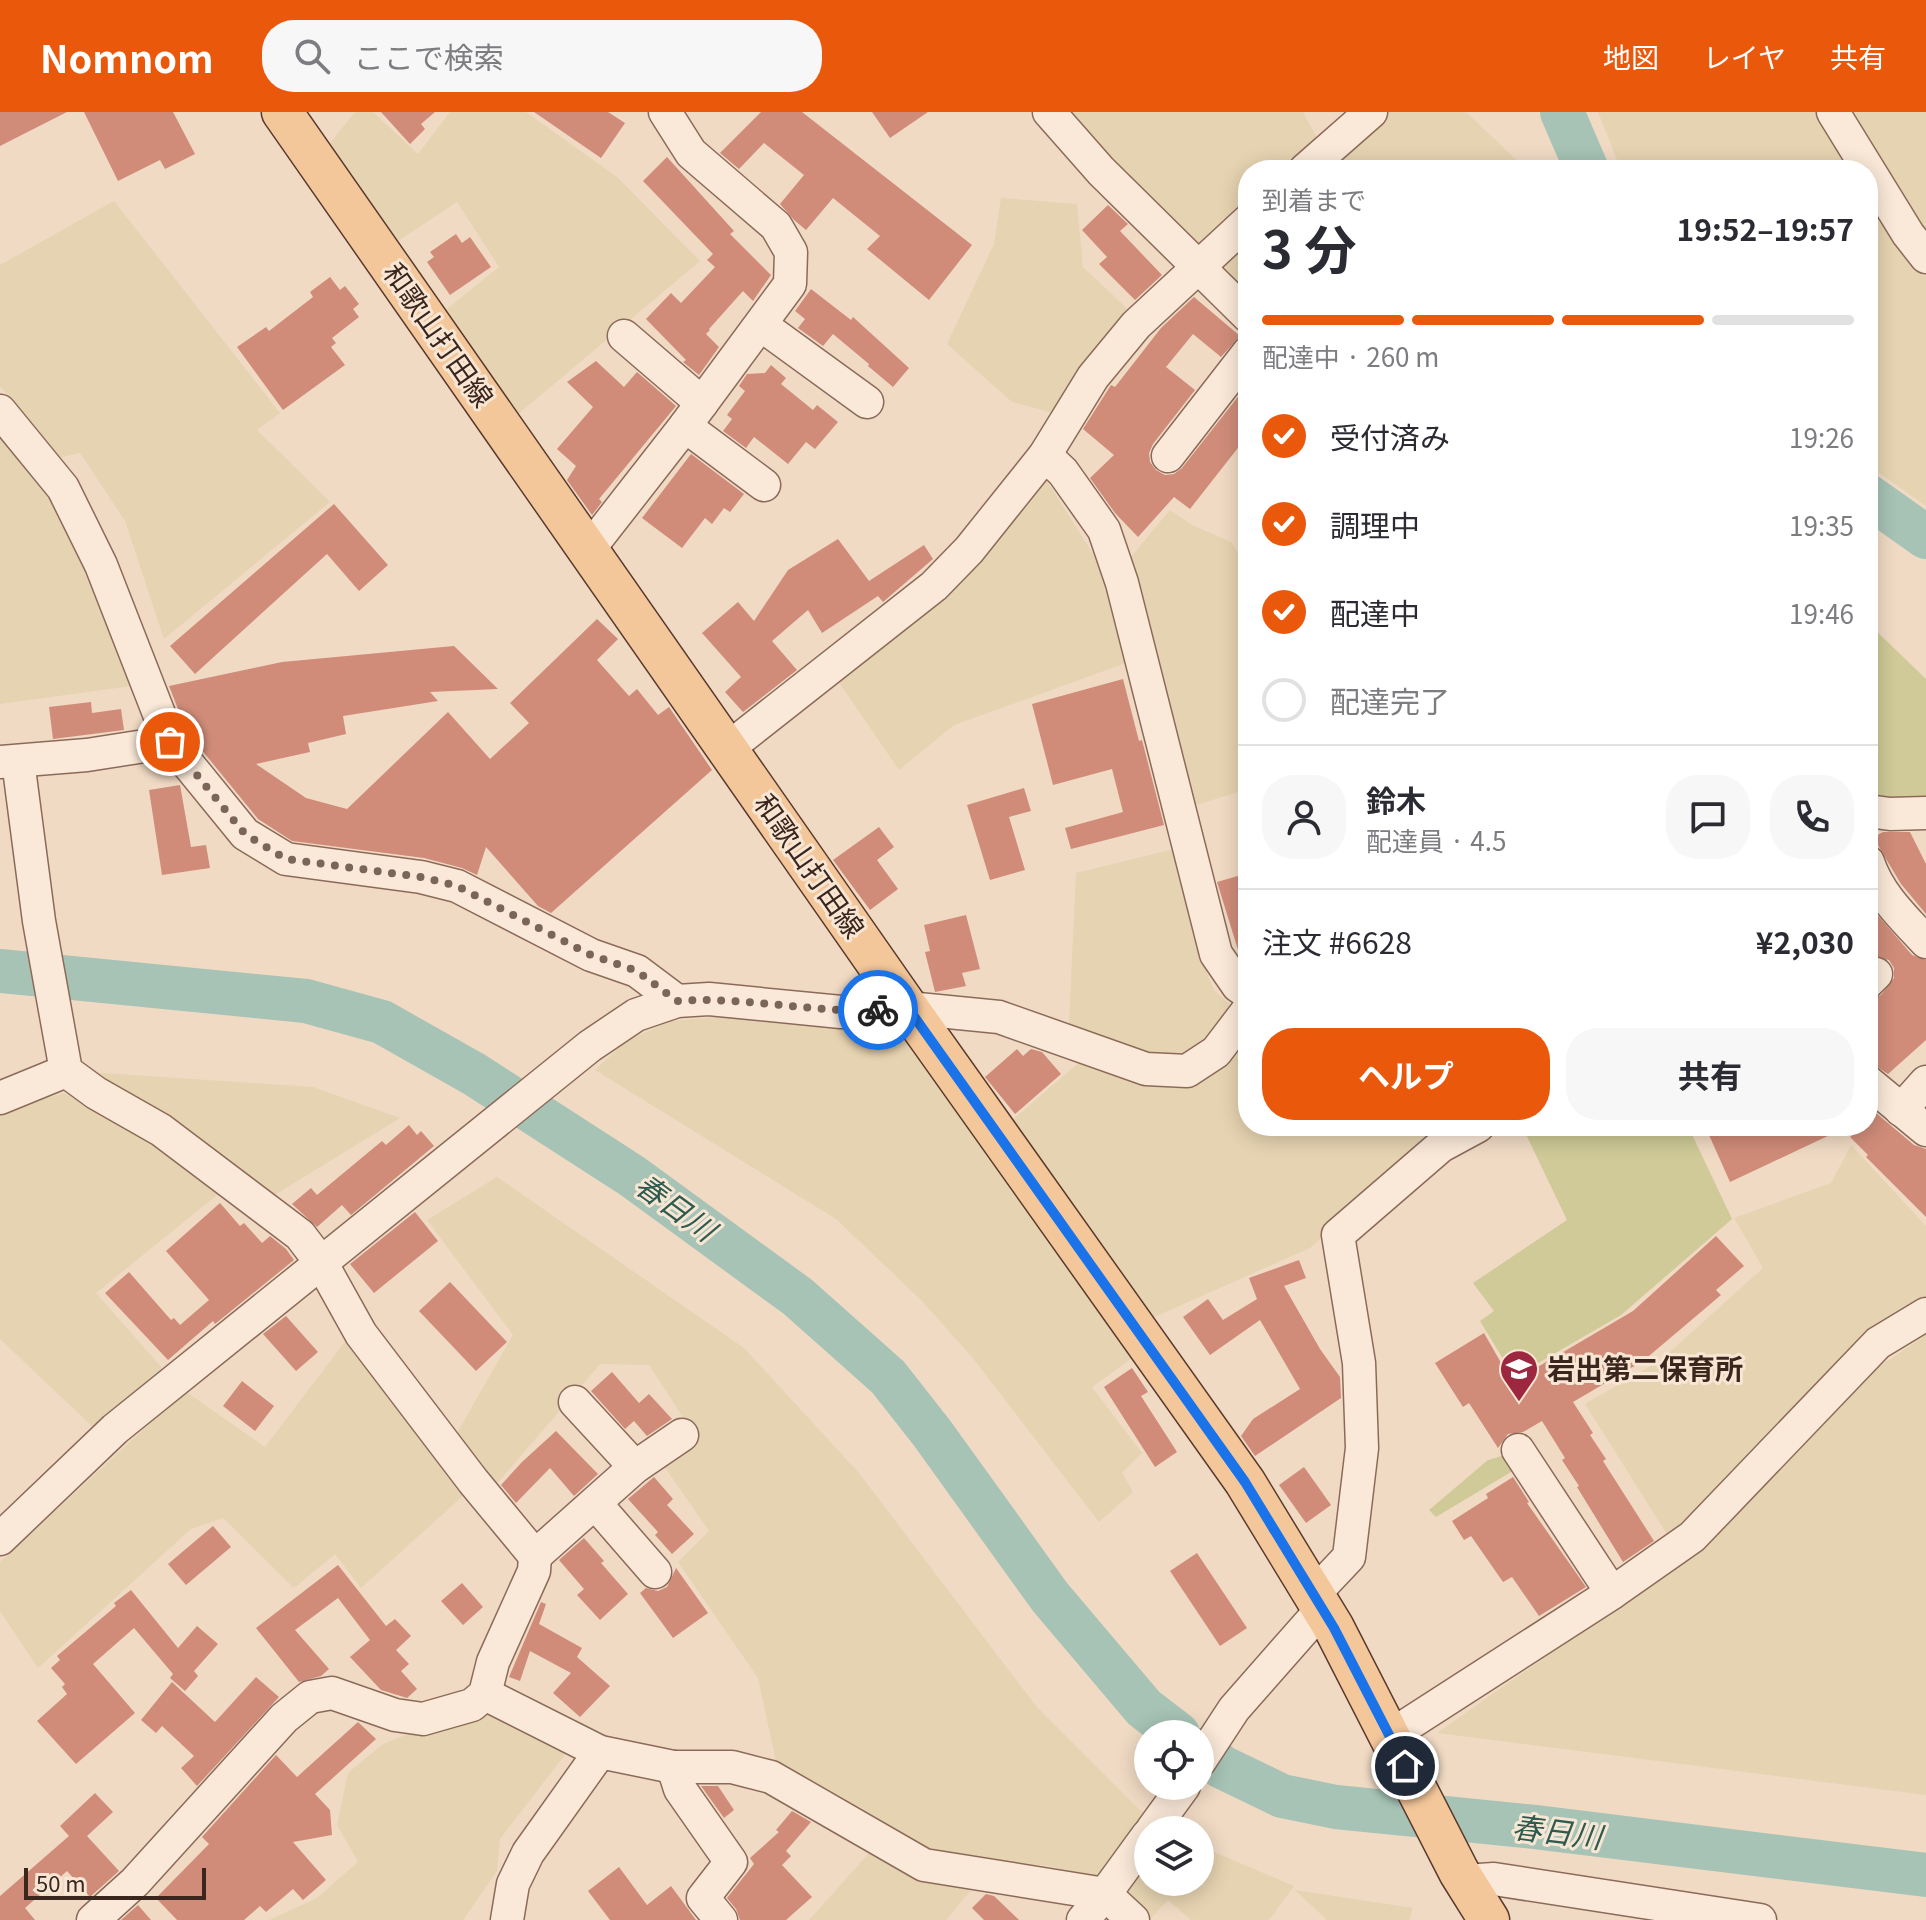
<!DOCTYPE html>
<html lang="ja">
<head>
<meta charset="utf-8">
<style>
  :root { --surface:#fff; --page:#f7f7f7; --text:#2b2b33; --muted:#7c7c81; --line:#e1e1e2; --accent:#ea580c }
  body { margin:0; font-family:Georgia,"Noto Sans JP",serif; background:var(--page); color:var(--text); height:100vh; display:flex; flex-direction:column; font-size:30px; white-space:nowrap }
  * { box-sizing:border-box; margin:0 }
  p { font-size:26px; color:var(--muted) }
  .icon { flex:none; width:44px; height:44px; fill:none; stroke:currentColor; stroke-width:2; stroke-linecap:round; stroke-linejoin:round }
  .map { position:relative; flex:1; overflow:hidden }
  .drawer { position:absolute; left:1238px; top:48px; width:640px; height:976px; display:flex; flex-direction:column; background:var(--surface); border-radius:32px; box-shadow:0 4px 20px #0003 }
  .drawer>* { flex:none }
  .tools { position:absolute; left:1134px; top:1608px; display:grid; gap:16px }
  .tools a { display:grid; place-items:center; width:80px; height:80px; border-radius:50%; background:var(--surface); box-shadow:0 4px 20px #0003; font-size:40px }
  .scale { position:absolute; left:24px; bottom:20px; width:182px; box-sizing:border-box; padding-left:8px; border:4px solid #3b261e; border-top:0; font-size:22px; line-height:28px; white-space:nowrap; color:#3b261e; -webkit-text-stroke:6px #f7e6d4; paint-order:stroke }
  .pin { position:absolute; display:grid; place-items:center; width:68px; height:68px; color:#fff; margin:-34px; border:4px solid #fff; border-radius:50%; box-shadow:0 2px 8px #0007 }
  .courier { position:absolute; display:grid; place-items:center; width:80px; height:80px; margin:-40px; border:6px solid #1a73e8; border-radius:50%; background:#fff; color:#222; box-shadow:0 2px 10px #0007 }
  .head em { font-style:normal; font-weight:700 }
  .head div { display:flex; flex-direction:column-reverse }
  .head { display:flex; align-items:center; justify-content:space-between; height:136px; padding:0 24px }
  h1 { font-size:52px; font-weight:700; line-height:60px }
  .bar { display:grid; grid-template-columns:repeat(4,1fr); gap:12px 8px; align-content:center; height:96px; padding:0 24px }
  .bar i { height:10px; border-radius:6px; background:var(--line) }
  .bar .active { background:var(--accent) }
  .bar p { grid-column:span 4 }
  .line { display:flex; align-items:center; gap:20px; padding:0 24px; border-top:2px solid var(--line) }
  .line div { flex:1 }
  .round { display:grid; place-items:center; flex:none; width:84px; height:84px; border-radius:32px; background:var(--page) }
  ol { padding:0 24px; list-style:none }
  li { display:flex; align-items:center; gap:24px; height:88px }
  li p { margin-inline-start:auto }
  li .icon { padding:8px; border-radius:50%; background:var(--accent); color:#fff; stroke-width:4 }
  li:last-child { color:var(--muted) }
  li i { width:44px; height:44px; border:4px solid var(--line); border-radius:50% }
  .action { display:flex; gap:16px; margin-top:auto; padding:16px 24px }
  .action a { flex:1; height:92px; border-radius:32px; background:var(--accent); color:#fff; font-size:32px; font-weight:700; line-height:92px; text-align:center }
  .action a+a { background:var(--page); color:var(--text) }
  header { display:flex; align-items:center; gap:48px; box-sizing:border-box; height:112px; padding:0 40px; background:var(--accent); color:#fff }
  header strong { font-size:38px }
  nav { display:flex; gap:44px; margin-inline-start:auto; font-size:28px }
  .search { width:560px; height:72px; background:var(--page); display:flex; align-items:center; gap:20px; box-sizing:border-box; padding:0 28px; border-radius:32px; color:var(--muted); font-size:30px }
  .map>svg:first-child { display:block }
  .farmland { fill:#e6d3b1 }
  .green { fill:#cfca97 }
  .lines { fill:none; stroke-linecap:round; stroke-linejoin:round }
  .river { stroke:#a6c3b5; stroke-width:44 }
  .building { fill:#d08c79 }
  .minor-casing { stroke:#8c6a5a; stroke-width:35 }
  .major-casing { stroke:#593a2e; stroke-width:43 }
  .minor { stroke:#fae9d8; stroke-width:32 }
  .major { stroke:#f4c79b; stroke-width:40 }
  .done { stroke:#7a6558; stroke-width:8; stroke-dasharray:0 14.4 }
  .route { stroke:#1a73e8; stroke-width:10 }
  .labels { text-anchor:middle; stroke-width:6; stroke-linejoin:round; paint-order:stroke }
  .street-label { font-size:28px; fill:#3b261e; stroke:#f7e6d4 }
  .poi-label { font-size:28px; font-weight:bold; fill:#3b261e; stroke:#f7e6d4; text-anchor:start }
  .water-label { font-size:30px; font-style:italic; fill:#2d5b4f; stroke:#f7e6d4 }
</style>
</head>
<body>
<header>
<strong>Nomnom</strong>
<div class="search"><svg class="icon" aria-label="search" viewBox="0 0 24 24"><circle cx="10" cy="10" r="6"/><path d="M15 15l6 6"/></svg>ここで検索</div>
<nav><a>地図</a><a>レイヤ</a><a>共有</a></nav>
</header>
<div class="map">
<svg width="1926" height="1808" viewBox="0 0 1926 1808">
  <rect width="100%" height="100%" fill="#f0dac4"/>
  <g class="farmland">
    <path d="M355 0H373L418 42 450 0H526L617 65 700 149 516 304 443 200 499 155 457 90 395 131 326 36Z"/>
    <path d="M1062 0H1303L1321 33 1291 58H1248V94L1195 138Z"/>
    <path d="M1388 0H1466L1527 58H1321Z"/>
    <path d="M1598 0H1820L1854 58H1621Z"/>
    <path d="M1854 0H1926V120Z"/>
    <path d="M1868 82 1888 116 1926 163V394L1868 353Z"/>
    <path d="M1001 86 1077 92 1083 155 1134 203 1056 302 1012 290 947 232 994 132Z"/>
    <path d="M114 89 280 301 257 318 330 390 164 527 125 409 80 341 58 346 0 274V153Z"/>
    <path d="M1248 125V188L1214 156Z"/>
    <path d="M0 322 55 380 132 574 0 592Z"/>
    <path d="M1042 361 1100 453 1126 551 954 613 899 658 834 563Z"/>
    <path d="M1170 398 1192 413 1231 430 1248 457V677L1193 694 1130 446Z"/>
    <path d="M1174 737 1206 859 1214 878 1230 893 1232 903 1191 943H1153L1069 912 1076 761Z"/>
    <path d="M730 904 908 924 1135 1244 1092 1275 1142 1341 1122 1361 1133 1380 1099 1410 972 1245 921 1188 836 1107 595 958 626 929 671 909Z"/>
    <path d="M1248 924V1014H1451L1310 1136 1152 1206 1009 1011 1084 946 1185 972 1232 946Z"/>
    <path d="M88 960 313 975 400 1006 273 1084Z"/>
    <path d="M64 981 155 1027 222 1079 96 1181 162 1256 93 1315 0 1227V999Z"/>
    <path d="M1851 1033 1926 1114V1187L1670 1427 1585 1292 1661 1248 1763 1156 1734 1106 1831 1071Z"/>
    <path d="M497 1065 744 1236 859 1361 1036 1594 1143 1701 1103 1766 1043 1753 980 1752 918 1735 777 1654 758 1566 678 1450 709 1419 661 1350 696 1325 649 1253 600 1252 494 1375 457 1321 513 1223 427 1108Z"/>
    <path d="M1926 1223V1683L1437 1621 1698 1438 1877 1256Z"/>
    <path d="M347 1227 464 1383 361 1476 335 1442 294 1476 223 1406 191 1417 38 1556 0 1499V1450L185 1279 265 1335Z"/>
    <path d="M484 1599 571 1635 500 1727 497 1759 463 1808H269L317 1786 358 1750 337 1713 348 1661 383 1632 418 1618Z"/>
    <path d="M1200 1734 1294 1774 1269 1808H1191L1168 1788 1149 1808H1146L1121 1776 1148 1741V1770H1200Z"/>
    <path d="M872 1738 973 1776 946 1808H809Z"/>
    <path d="M1295 1778 1413 1796 1409 1808H1327Z"/>
  </g>
  <g class="green">
    <path d="M1871 514 1926 567V684L1916 687 1868 684V516Z"/>
    <path d="M1522 1014H1688L1732 1107 1621 1203 1514 1265 1480 1209 1494 1199 1473 1171 1567 1108Z"/>
    <path d="M1512 1341 1521 1354 1436 1405 1429 1398 1488 1348Z"/>
  </g>
  <g class="lines">
    <g class="river">
      <path d="M1562 0 1587 58"/>
      <path d="M1868 384 1926 425"/>
      <path d="M0 859 306 889 382 910 474 962 632 1064 798 1185 888 1265 932 1321 1050 1485 1144 1596 1178 1622"/>
      <path d="M1200 1638 1222 1655 1282 1684 1336 1695 1535 1715 1926 1763"/>
    </g>
  </g>
  <g class="building">
    <path d="M0 0H67L0 34Z"/>
    <path d="M84 0H173L195 42 165 57 160 48 118 69Z"/>
    <path d="M381 0H435L421 12 425 17 410 32Z"/>
    <path d="M534 0H608L625 11 601 46Z"/>
    <path d="M761 0H802L972 133 929 188 867 137 880 124 833 86 806 118 794 108 780 92 804 63 764 31 739 57 720 41Z"/>
    <path d="M872 0H928L890 26Z"/>
    <path d="M667 45 734 119 730 122 771 163 753 189 743 179 709 217 710 218 706 222 719 235 699 263 683 250 686 248 646 207 671 181 681 191 715 155 707 148 713 142 643 69Z"/>
    <path d="M1108 93 1128 112 1120 119 1162 163 1135 188 1099 152 1107 145 1082 118Z"/>
    <path d="M456 122 462 131 470 125 491 155 450 183 427 150 434 145 430 140Z"/>
    <path d="M330 165 340 178 345 174 359 192 353 197 359 205 332 226 336 231 331 235 345 253 283 298 237 235 266 215 269 219 313 185 310 180Z"/>
    <path d="M811 177 851 208 853 205 909 256 893 275 868 254 869 252 833 222 823 234 798 216 805 207 795 199Z"/>
    <path d="M1194 185 1240 224 1221 245 1193 222 1166 255 1195 278 1153 332 1149 341 1150 350 1156 358 1165 363 1174 362 1182 356 1248 272V323L1190 397 1174 385 1138 425 1115 401 1090 366 1114 343 1083 317 1111 273 1115 275 1161 216Z"/>
    <path d="M596 249 624 275 637 260 676 294 599 387 602 390 592 403 567 368 576 354 557 337 593 295 567 270Z"/>
    <path d="M771 253 786 266 781 272 813 298 817 293 838 310 815 337 806 330 788 352 754 325 746 336 723 319 732 307 727 303 745 279 739 274 747 262 765 261Z"/>
    <path d="M691 342 744 382 730 400 724 396 712 412 705 406 682 436 642 406Z"/>
    <path d="M334 392 388 453 359 479 327 442 195 562 170 534Z"/>
    <path d="M838 427 869 469 924 433 933 447 883 490 878 484 822 521 808 498 772 529 797 558 743 600 725 580 741 565 702 521 738 490 754 509 788 458Z"/>
    <path d="M597 507 618 527 597 548 629 584 637 577 658 603 669 595 712 658 551 801 538 794 486 735 477 763 462 756 424 746 292 729 258 707 187 620 169 574 282 550 454 534 498 577 430 580 438 589 343 604 346 622 308 631 310 640 256 652 306 686 347 697 448 600 490 647 529 611 510 591Z"/>
    <path d="M1123 567 1139 629 1142 628 1164 713 1071 737 1065 716 1123 700 1112 657 1053 673 1032 592Z"/>
    <path d="M91 590 92 601 121 597 124 618 53 627 49 595Z"/>
    <path d="M180 673 191 735 206 733 210 756 162 763 149 678Z"/>
    <path d="M1024 676 1031 699 1009 705 1025 758 990 768 967 693Z"/>
    <path d="M879 715 894 735 877 748 898 777 870 798 833 748Z"/>
    <path d="M1883 720H1910L1926 752V802L1901 772 1879 735 1874 725Z"/>
    <path d="M1248 761V855L1239 841 1217 770Z"/>
    <path d="M1869 793 1912 843 1926 848V928L1888 962 1868 949V888L1881 883 1894 866V856L1889 848 1868 842Z"/>
    <path d="M966 803 980 857 962 861 966 874 935 880 925 840 930 839 924 813Z"/>
    <path d="M1017 937 1023 944 1031 937 1042 940 1061 962 1015 1002 985 965Z"/>
    <path d="M1876 1001 1914 1033 1926 1037V1105L1866 1045 1868 1043 1850 1025 1862 1014H1868V1008Z"/>
    <path d="M409 1013 417 1023 421 1019 434 1034 351 1103 342 1093 317 1115 292 1092 311 1076 317 1083 382 1029 386 1033Z"/>
    <path d="M1705 1014H1849L1730 1070Z"/>
    <path d="M220 1091 240 1114 244 1111 262 1131 270 1124 286 1137 294 1148 215 1212 213 1209 168 1248 105 1181 129 1160 171 1208 174 1206 180 1213 209 1188 166 1139Z"/>
    <path d="M415 1100 438 1129 374 1181 350 1152Z"/>
    <path d="M1716 1124 1744 1154 1716 1178 1721 1183 1643 1249 1573 1290 1593 1321 1590 1323 1606 1347 1603 1349 1654 1429 1623 1450 1577 1375 1579 1374 1562 1348 1565 1346 1542 1309 1523 1320 1508 1322 1498 1336 1469 1291 1463 1295 1435 1251 1484 1221 1512 1270 1633 1199Z"/>
    <path d="M1299 1148 1306 1166 1284 1174 1320 1237 1340 1265 1341 1286 1255 1344 1241 1324 1253 1307 1300 1277 1260 1208 1210 1243 1183 1205 1208 1187 1223 1208 1257 1187 1249 1166Z"/>
    <path d="M450 1170 507 1230 476 1259 419 1199Z"/>
    <path d="M286 1204 318 1240 296 1259 263 1222Z"/>
    <path d="M1132 1256 1148 1280 1141 1284 1177 1340 1155 1355 1104 1275Z"/>
    <path d="M612 1260 639 1291 649 1282 672 1307 647 1324 634 1309 625 1317 591 1279Z"/>
    <path d="M242 1269 274 1294 255 1319 223 1294Z"/>
    <path d="M556 1319 598 1362 574 1384 550 1356 516 1391 501 1373 522 1350Z"/>
    <path d="M1304 1355 1331 1393 1306 1411 1279 1373Z"/>
    <path d="M654 1365 673 1387 667 1393 694 1422 672 1442 655 1423 658 1420 628 1387Z"/>
    <path d="M1513 1365 1529 1390 1527 1391 1586 1475 1539 1504 1512 1465 1503 1470 1471 1424 1464 1428 1452 1409 1488 1386 1486 1382Z"/>
    <path d="M213 1414 231 1435 186 1473 168 1452Z"/>
    <path d="M584 1426 604 1449 601 1451 628 1482 600 1508 577 1483 584 1477 559 1448Z"/>
    <path d="M1197 1441 1247 1516 1220 1534 1170 1459Z"/>
    <path d="M338 1453 386 1514 395 1507 411 1524 396 1538 409 1552 401 1559 417 1577 407 1586 381 1578 350 1545 370 1528 338 1486 295 1518 329 1557 321 1564 299 1570 256 1516Z"/>
    <path d="M676 1456 708 1501 673 1526 640 1481 646 1476 658 1479 667 1475Z"/>
    <path d="M462 1471 483 1495 463 1513 441 1489Z"/>
    <path d="M131 1478 178 1536 197 1514 218 1532 194 1559 198 1564 185 1579 170 1566 173 1562 134 1516 93 1552 135 1601 76 1652 37 1609 67 1582 62 1575 65 1572 51 1556 60 1548 57 1544 116 1494 114 1491Z"/>
    <path d="M541 1490 546 1492 539 1512 582 1536 577 1545 610 1574 580 1605 553 1581 571 1561 530 1539 520 1569 509 1565Z"/>
    <path d="M256 1565 279 1585 197 1674 181 1656 194 1644 162 1614 156 1621 141 1608 172 1570 215 1610Z"/>
    <path d="M358 1610 376 1627 315 1682 330 1698 332 1723 293 1730 326 1768 303 1788 293 1777 266 1800 260 1794 244 1808H177L156 1786 209 1732 202 1725 276 1643 297 1665Z"/>
    <path d="M701 1674H718L734 1698 724 1706Z"/>
    <path d="M95 1681 113 1700 87 1724 119 1759 90 1785 67 1759 25 1796 35 1808H0V1784L69 1724 60 1714Z"/>
    <path d="M792 1699 811 1710 786 1739 791 1744 782 1753 812 1785 786 1808H740L736 1797 727 1786 754 1752 750 1746 779 1720 776 1718Z"/>
    <path d="M619 1755 647 1793 671 1774 696 1808H610L588 1779Z"/>
    <path d="M986 1782 994 1784 1019 1808H984L972 1796Z"/>
    <path d="M138 1793 151 1808H121Z"/>
  </g>
  <g class="lines">
    <defs>
      <g id="minor">
        <path d="M1049 0 1101 59 1248 204"/>
        <path d="M1833 0 1908 122 1926 145"/>
        <path d="M1305 58 1371 0"/>
        <path d="M761 213 867 290"/>
        <path d="M624 224 702 291"/>
        <path d="M0 299 63 376 101 453 170 630 245 722 286 747 421 765 457 774 591 843 637 859 677 889"/>
        <path d="M685 314 764 373"/>
        <path d="M1045 343 1063 360 1104 418 1122 471 1216 842 1238 874 1248 881"/>
        <path d="M1168 344 1248 241"/>
        <path d="M589 437 685 314 790 172 791 140 776 114 691 41 665 0"/>
        <path d="M727 637 934 474 969 438 1045 343 1093 265 1136 213 1248 109"/>
        <path d="M18 649 39 809 66 959 96 981 161 1018 300 1123 322 1152 361 1222 473 1369 535 1444 534 1459 493 1550 485 1582 472 1593 423 1607 395 1603 332 1581 310 1585 284 1606 135 1770 93 1808"/>
        <path d="M0 650 87 643 170 630"/>
        <path d="M1868 699 1890 702 1926 701"/>
        <path d="M1868 750C1879 783 1903 805 1926 830"/>
        <path d="M1868 870 1876 862"/>
        <path d="M1868 970 1926 1018"/>
        <path d="M0 986 66 959"/>
        <path d="M1901 998 1926 970"/>
        <path d="M575 1290 635 1355"/>
        <path d="M1518 1338 1612 1481"/>
        <path d="M595 1391 655 1460"/>
        <path d="M0 1427 115 1317 590 934 636 903 677 889 709 887 841 900 908 896 999 905 1146 957 1187 959 1216 940 1248 898"/>
        <path d="M535 1444 635 1355 682 1323"/>
        <path d="M1314 1482 1349 1445 1362 1336 1359 1251 1338 1123 1441 1034 1478 1014"/>
        <path d="M485 1582 600 1640 673 1655H732L771 1665 924 1753 1105 1782 1133 1808"/>
        <path d="M1390 1624 1612 1481 1692 1425 1878 1231 1926 1202"/>
        <path d="M1200 1649 1234 1597 1322 1497"/>
        <path d="M673 1655 680 1677 731 1750 703 1786 721 1808"/>
        <path d="M1152 1718 1184 1674"/>
        <path d="M1464 1769 1494 1767 1760 1808"/>
        <path d="M507 1808 513 1772 528 1741 600 1640"/>
        <path d="M1083 1808 1105 1782 1148 1723"/>
      </g>
      <path id="major" d="M282 0 908 896 1245 1370 1334 1516 1459 1760 1489 1808"/>
    </defs>
    <use href="#minor" class="minor-casing"/>
    <use href="#major" class="major-casing"/>
    <use href="#minor" class="minor"/>
    <use href="#major" class="major"/>
  </g>
  <g class="lines">
    <path class="done" d="M170 630 245 722 286 747 421 765 457 774 591 843 637 859 677 889C744 884 811 901 878 898"/>
    <path class="route" d="M878 898 908 896 1245 1370 1334 1516 1405 1654"/>
  </g>
  <defs>
    <symbol id="school-pin" viewBox="-11 -11 22 30"><path d="M0 17L-7.5 6A9.5 9.5 0 1 1 7.5 6Z" fill="#9d273f" stroke="#f7e6d4"/><path d="M0-5L7-2L0 1L-7-2ZM-4 1L0 2.5L4 1V4Q0 6-4 4Z" fill="#fff"/></symbol>
  </defs>
  <g fill-rule="evenodd">
    <use href="#school-pin" x="1497" y="1235" width="44" height="60"/>
  </g>
  <g class="labels">
    <g class="street-label">
      <text transform="translate(438 223) rotate(55)" y="10">和歌山打田線</text>
      <text transform="translate(809 754) rotate(55)" y="10">和歌山打田線</text>
    </g>
    <g class="poi-label">
      <text x="1547" y="1267">岩出第二保育所</text>
    </g>
    <g class="water-label">
      <text transform="translate(675 1096) rotate(36)" y="10">春日川</text>
      <text transform="translate(1557 1721) rotate(7)" y="10">春日川</text>
    </g>
  </g>
</svg>
<div class="tools">
<a><svg class="icon" aria-label="locate" viewBox="0 0 24 24"><circle cx="12" cy="12" r="6"/><path d="M12 2v4M12 18v4M2 12h4M18 12h4"/></svg></a>
<a><svg class="icon" aria-label="layers" viewBox="0 0 24 24"><path d="M12 4l9 5-9 5-9-5zM3 14l9 5 9-5"/></svg></a>
</div>
<div class="scale">50 m</div>
<div class="pin" style="left:170px;top:630px;background:#ea580c"><svg class="icon" aria-label="bag" viewBox="0 0 24 24"><path d="M5 8h14l-1 12H6zM9 8a3 3 0 0 1 6 0"/></svg></div>
<div class="pin" style="left:1405px;top:1654px;background:#1f2937"><svg class="icon" aria-label="home" viewBox="0 0 24 24"><path d="M3 11l9-7 9 7M6 9v11h12V9"/></svg></div>
<div class="courier" style="left:878px;top:898px"><svg class="icon" aria-label="bike" viewBox="0 0 24 24"><circle cx="6" cy="16" r="4"/><circle cx="18" cy="16" r="4"/><path d="M6 16l4-8h5l3 8M10 8l3 8H6M13 5h3"/></svg></div>
<section class="drawer">
<div class="head"><div><h1>3 分</h1><p>到着まで</p></div><em>19:52–19:57</em></div>
<div class="bar"><i class="active"></i><i class="active"></i><i class="active"></i><i></i><p>配達中 · 260 m</p></div>
<ol>
<li><svg class="icon" aria-label="check" viewBox="0 0 24 24"><path d="M5 12l5 5 9-10"/></svg>受付済み<p>19:26</p></li>
<li><svg class="icon" aria-label="check" viewBox="0 0 24 24"><path d="M5 12l5 5 9-10"/></svg>調理中<p>19:35</p></li>
<li><svg class="icon" aria-label="check" viewBox="0 0 24 24"><path d="M5 12l5 5 9-10"/></svg>配達中<p>19:46</p></li>
<li><i></i>配達完了</li>
</ol>
<div class="line" style="height:144px"><a class="round"><svg class="icon" aria-label="person" viewBox="0 0 24 24"><circle cx="12" cy="8" r="4"/><path d="M4 21q1-7 8-7t8 7"/></svg></a><div><b>鈴木</b><p>配達員 · 4.5</p></div><a class="round"><svg class="icon" aria-label="chat" viewBox="0 0 24 24"><path d="M4 5h16v11H9l-5 4z"/></svg></a><a class="round"><svg class="icon" aria-label="phone" viewBox="0 0 24 24"><path d="M5 4h4l2 5-3 2q2 4 5 5l2-3 5 2v4C11 20 4 13 5 4z"/></svg></a></div>
<div class="line" style="height:104px"><div>注文 #6628</div><b>¥2,030</b></div>
<div class="action"><a>ヘルプ</a><a>共有</a></div>
</section>
</div>
</body>
</html>
